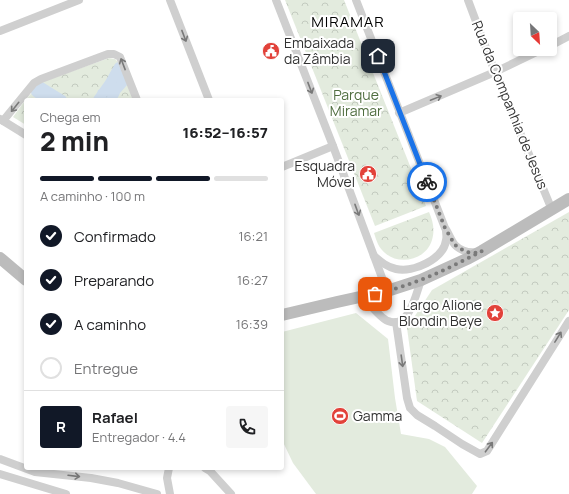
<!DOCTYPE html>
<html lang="pt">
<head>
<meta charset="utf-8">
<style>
  :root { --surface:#fff; --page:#f6f6f6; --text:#202124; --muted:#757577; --line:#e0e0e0; --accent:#111827 }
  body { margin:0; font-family:Manrope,sans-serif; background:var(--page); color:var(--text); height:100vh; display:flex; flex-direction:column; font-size:15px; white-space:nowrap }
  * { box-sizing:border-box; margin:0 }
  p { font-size:13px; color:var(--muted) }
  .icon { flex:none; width:22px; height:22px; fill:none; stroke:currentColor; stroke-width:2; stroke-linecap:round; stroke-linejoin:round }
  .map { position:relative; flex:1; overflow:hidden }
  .drawer { position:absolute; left:24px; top:98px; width:260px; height:372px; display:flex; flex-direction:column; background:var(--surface); border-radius:4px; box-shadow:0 2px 6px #0003 }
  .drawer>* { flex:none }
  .needle { width:26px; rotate:155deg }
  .tools { position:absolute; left:513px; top:12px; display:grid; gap:8px }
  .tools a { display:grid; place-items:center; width:44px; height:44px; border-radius:4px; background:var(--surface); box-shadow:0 2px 6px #0003; font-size:20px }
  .pin { position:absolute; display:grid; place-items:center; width:34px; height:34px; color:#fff; margin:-17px; border-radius:8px; box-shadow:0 2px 6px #0006 }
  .courier { position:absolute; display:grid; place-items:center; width:40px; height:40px; margin:-20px; border:3px solid #1a73e8; border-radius:50%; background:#fff; color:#222; box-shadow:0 1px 5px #0007 }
  .summary em { font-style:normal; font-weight:800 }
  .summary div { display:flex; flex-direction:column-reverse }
  .summary { display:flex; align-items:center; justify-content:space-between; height:68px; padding:0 16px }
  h1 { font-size:26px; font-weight:800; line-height:30px }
  .bar { display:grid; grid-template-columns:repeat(4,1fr); gap:6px 4px; align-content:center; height:48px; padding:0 16px }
  .bar i { height:5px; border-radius:3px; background:var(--line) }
  .bar .selected { background:var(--accent) }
  .bar p { grid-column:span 4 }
  .line { display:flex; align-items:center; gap:10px; padding:0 16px; border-top:1px solid var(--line) }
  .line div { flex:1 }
  .round { display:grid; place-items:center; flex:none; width:42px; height:42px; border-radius:4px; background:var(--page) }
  ol { padding:0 16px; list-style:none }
  li { display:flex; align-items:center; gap:12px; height:44px }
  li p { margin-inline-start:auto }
  li .icon { padding:4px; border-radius:50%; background:var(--accent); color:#fff; stroke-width:4 }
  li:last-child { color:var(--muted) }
  li i { width:22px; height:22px; border:2px solid var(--line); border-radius:50% }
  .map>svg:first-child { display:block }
  .green { fill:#e3ebde }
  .park { fill:url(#park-crowns) }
  .water { fill:url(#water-waves) }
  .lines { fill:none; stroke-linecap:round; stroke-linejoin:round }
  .stream { stroke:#cedded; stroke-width:2.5 }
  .canal { stroke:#cedded; stroke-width:10 }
  .street { stroke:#cfcfcf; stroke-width:8 }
  .secondary { stroke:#bcbcbc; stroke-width:12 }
  .oneway { stroke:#797979 }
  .done { stroke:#7a7a7a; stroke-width:4; stroke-dasharray:0 7.2 }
  .route { stroke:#1a73e8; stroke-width:5 }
  .labels { text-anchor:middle; stroke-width:4; stroke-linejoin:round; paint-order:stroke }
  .poi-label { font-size:14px; fill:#323232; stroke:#fff; text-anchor:start }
  .park-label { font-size:14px; fill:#4f6d3f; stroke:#fff }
  .street-label { font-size:14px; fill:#323232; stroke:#fff }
  .neighbourhood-label { font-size:15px; letter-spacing:1px; fill:#000; stroke:#fff }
</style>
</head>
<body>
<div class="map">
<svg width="569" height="494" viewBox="0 0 569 494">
  <defs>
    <pattern id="park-crowns" width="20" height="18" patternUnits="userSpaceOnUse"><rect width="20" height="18" fill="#e3ebde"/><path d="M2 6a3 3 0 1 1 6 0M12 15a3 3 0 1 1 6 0" fill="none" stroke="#c3cabf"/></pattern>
    <pattern id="water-waves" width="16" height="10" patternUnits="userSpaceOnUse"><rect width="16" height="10" fill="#cedded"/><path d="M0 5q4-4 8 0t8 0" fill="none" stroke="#b1becc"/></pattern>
  </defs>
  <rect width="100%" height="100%" fill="#fff"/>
  <path class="green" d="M356 313 388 339 395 398 401 434 429 439 445 447 477 486 472 494H316L293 463 282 440V332Z"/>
  <g class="park">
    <path d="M285 0H344L426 206 375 226Z"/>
    <path d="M109 58 115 59 119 63 133 100H26V125L13 117 26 99 42 82Z"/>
    <path d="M429 212C433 221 435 230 432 240 426 261 396 267 382 250 378 246 376 239 374 233Z"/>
    <path d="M569 212V310L482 443 417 401 407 328 432 290Z"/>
  </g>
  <g class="water">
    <path d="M119 67 124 81 116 90 111 100H98L110 83Z"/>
    <path d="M41 87 49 92 62 100H47L36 92Z"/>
  </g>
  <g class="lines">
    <path class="stream" d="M98 100 99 91"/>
    <g class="canal">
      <path d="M47 100 36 92 41 87 49 92 62 100"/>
      <path d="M98 100 110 83 119 67 124 81 116 90 111 100"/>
    </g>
    <g class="street">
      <path d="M170 0 209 100"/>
      <path d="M276 0 333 146 387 291"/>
      <path d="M356 0 445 228C448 232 452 242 455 245 461 251 470 253 477 252"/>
      <path d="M468 0 495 72 552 210"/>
      <path d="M0 31 79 0"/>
      <path d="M550 46 569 36"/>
      <path d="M399 113 495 72 543 49"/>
      <path d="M0 119 26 135"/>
      <path d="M3 121 34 83 41 79 108 54H114L120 57 137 100"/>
      <path d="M282 167 333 146"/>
      <path d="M374 256C381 262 387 267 396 269 413 273 444 259 446 240 447 237 446 233 446 231"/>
      <path d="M363 297C369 303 380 318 388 321 409 330 416 294 421 280"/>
      <path d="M396 322 407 398 410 408 417 415 435 426 462 444 480 454 487 451 569 321"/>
      <path d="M0 459 35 472 91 478 118 483 157 494"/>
      <path d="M169 468 167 478 170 494"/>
      <path d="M205 468 210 471 231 494"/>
      <path d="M0 474 66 494"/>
    </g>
    <g class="secondary">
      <path d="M0 258 26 280"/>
      <path d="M282 315 337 302 387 291 421 280 469 258 482 251 569 199"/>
    </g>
  </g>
  <defs><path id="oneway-shaft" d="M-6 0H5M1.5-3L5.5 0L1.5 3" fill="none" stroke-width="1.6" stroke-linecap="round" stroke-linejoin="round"/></defs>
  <g class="oneway">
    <use href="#oneway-shaft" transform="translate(184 36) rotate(69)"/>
    <use href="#oneway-shaft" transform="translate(123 64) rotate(-111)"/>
    <use href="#oneway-shaft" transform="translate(310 88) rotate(69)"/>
    <use href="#oneway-shaft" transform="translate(436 98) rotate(-22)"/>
    <use href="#oneway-shaft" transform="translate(15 107) rotate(129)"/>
    <use href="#oneway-shaft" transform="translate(357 210) rotate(70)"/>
    <use href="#oneway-shaft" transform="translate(558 337) rotate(-58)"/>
    <use href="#oneway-shaft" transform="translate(402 361) rotate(82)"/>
    <use href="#oneway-shaft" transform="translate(489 447) rotate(-53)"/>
    <use href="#oneway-shaft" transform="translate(74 476) rotate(7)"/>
  </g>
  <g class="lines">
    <path class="done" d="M375 294C412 286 448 269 482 251L474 253 466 252 455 245 445 228 427 182"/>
    <path class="route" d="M378 56 427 182"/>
  </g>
  <defs>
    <symbol id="civic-disc" viewBox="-11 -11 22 22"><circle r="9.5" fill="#e2423a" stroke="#fff"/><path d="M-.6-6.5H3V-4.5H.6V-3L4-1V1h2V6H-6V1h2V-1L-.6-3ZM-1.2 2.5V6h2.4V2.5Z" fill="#fff"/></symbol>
    <symbol id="sight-disc" viewBox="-11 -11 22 22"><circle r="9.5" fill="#e2423a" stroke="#fff"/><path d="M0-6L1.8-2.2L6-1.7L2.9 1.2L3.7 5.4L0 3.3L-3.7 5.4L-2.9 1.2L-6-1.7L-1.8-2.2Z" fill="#fff"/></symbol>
    <symbol id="stadium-disc" viewBox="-11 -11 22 22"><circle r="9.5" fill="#e2423a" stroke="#fff"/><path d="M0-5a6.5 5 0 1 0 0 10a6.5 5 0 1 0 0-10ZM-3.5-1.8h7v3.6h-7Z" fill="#fff"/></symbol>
  </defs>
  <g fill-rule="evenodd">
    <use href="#civic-disc" x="261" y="41" width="20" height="20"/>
    <use href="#civic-disc" x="358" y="164" width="20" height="20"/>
    <use href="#sight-disc" x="485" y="303" width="20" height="20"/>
    <use href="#stadium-disc" x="330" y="406" width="20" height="20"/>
  </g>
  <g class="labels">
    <g class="poi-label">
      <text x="284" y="48">Embaixada<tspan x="284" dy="16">da Zâmbia</tspan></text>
      <text x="355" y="171" text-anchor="end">Esquadra<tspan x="355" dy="16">Móvel</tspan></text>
      <text x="482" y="310" text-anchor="end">Largo Alione<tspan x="482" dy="16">Blondin Beye</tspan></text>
      <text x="353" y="421">Gamma</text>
    </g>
    <g class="park-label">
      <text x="356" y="100">Parque<tspan x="356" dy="16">Miramar</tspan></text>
    </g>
    <g class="street-label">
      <text transform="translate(510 105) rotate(68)" y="5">Rua da Companhia de Jesus</text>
    </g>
    <g class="neighbourhood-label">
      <text x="348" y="27">MIRAMAR</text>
    </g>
  </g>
</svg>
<div class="tools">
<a><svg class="needle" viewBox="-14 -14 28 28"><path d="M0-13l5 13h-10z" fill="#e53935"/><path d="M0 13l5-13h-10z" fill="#757577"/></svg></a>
</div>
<div class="pin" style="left:375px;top:294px;background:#ea580c"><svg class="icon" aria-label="bag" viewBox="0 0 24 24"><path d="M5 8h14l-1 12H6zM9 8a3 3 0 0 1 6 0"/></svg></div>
<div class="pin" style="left:378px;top:56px;background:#1f2937"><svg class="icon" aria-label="home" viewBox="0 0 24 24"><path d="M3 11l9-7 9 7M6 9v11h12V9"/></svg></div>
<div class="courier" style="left:427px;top:182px"><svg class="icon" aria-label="bike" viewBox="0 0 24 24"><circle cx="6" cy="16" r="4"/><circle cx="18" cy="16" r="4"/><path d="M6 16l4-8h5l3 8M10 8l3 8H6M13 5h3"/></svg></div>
<section class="drawer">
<div class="summary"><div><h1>2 min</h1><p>Chega em</p></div><em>16:52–16:57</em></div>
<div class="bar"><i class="selected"></i><i class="selected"></i><i class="selected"></i><i></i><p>A caminho · 100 m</p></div>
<ol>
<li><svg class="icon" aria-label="check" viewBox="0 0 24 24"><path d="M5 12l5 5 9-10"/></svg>Confirmado<p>16:21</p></li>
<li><svg class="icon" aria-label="check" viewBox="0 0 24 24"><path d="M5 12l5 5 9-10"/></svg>Preparando<p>16:27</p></li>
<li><svg class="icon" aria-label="check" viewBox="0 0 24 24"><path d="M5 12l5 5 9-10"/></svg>A caminho<p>16:39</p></li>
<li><i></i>Entregue</li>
</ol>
<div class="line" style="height:72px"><b class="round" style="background:var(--accent);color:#fff">R</b><div><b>Rafael</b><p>Entregador · 4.4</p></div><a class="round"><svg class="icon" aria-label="phone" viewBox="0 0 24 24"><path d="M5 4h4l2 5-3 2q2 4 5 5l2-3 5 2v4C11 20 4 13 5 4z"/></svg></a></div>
</section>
</div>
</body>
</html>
